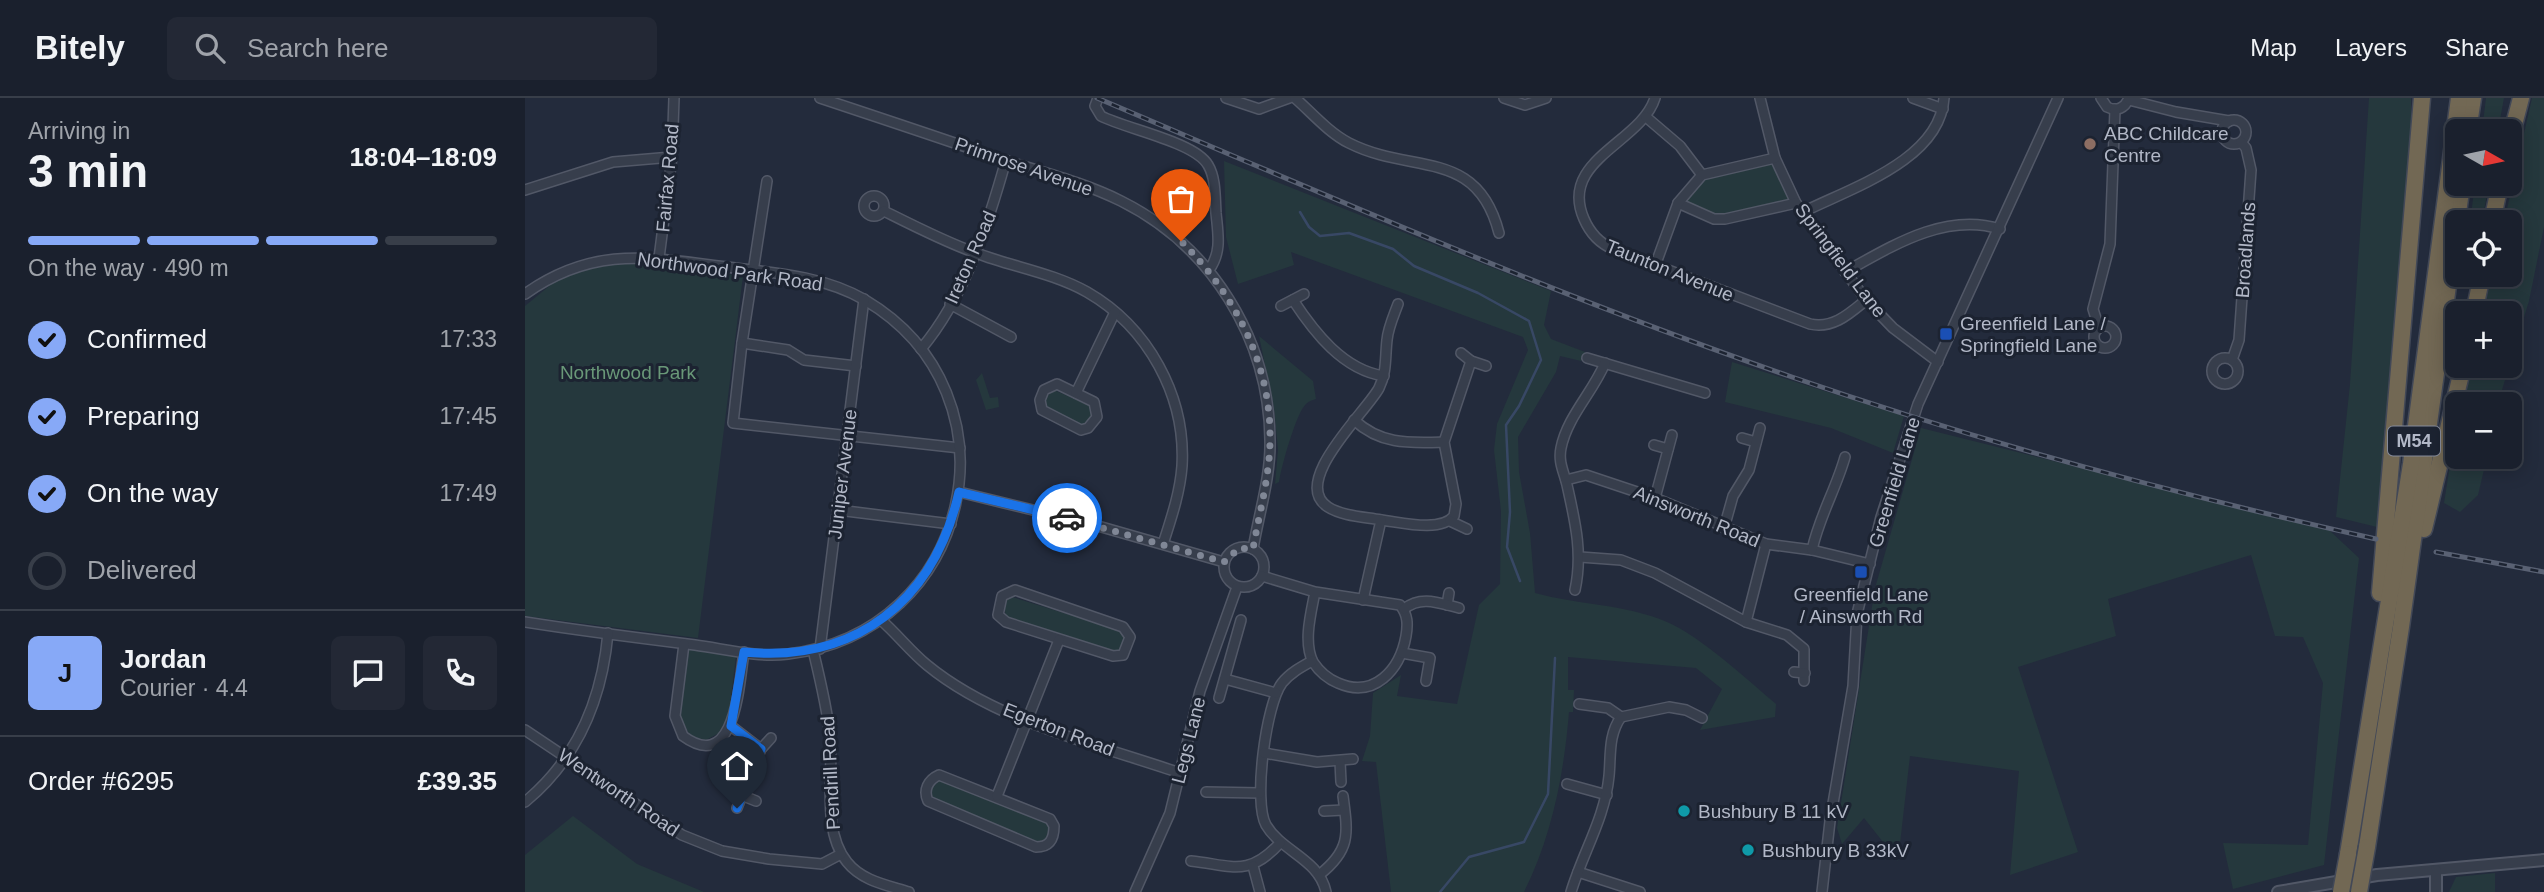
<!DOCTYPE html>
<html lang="en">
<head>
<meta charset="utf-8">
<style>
  :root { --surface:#1a202d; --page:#232835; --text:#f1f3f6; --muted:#9fa3aa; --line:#383e49; --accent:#87a9f7 }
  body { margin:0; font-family:Arial,sans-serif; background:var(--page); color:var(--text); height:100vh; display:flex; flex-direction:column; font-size:26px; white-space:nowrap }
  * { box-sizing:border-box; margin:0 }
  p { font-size:23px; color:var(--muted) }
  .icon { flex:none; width:38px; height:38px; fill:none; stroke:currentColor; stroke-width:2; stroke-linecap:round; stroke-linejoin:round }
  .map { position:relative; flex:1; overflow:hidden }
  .sheet { display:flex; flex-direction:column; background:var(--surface); width:525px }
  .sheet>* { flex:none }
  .needle { width:46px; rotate:99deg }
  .controls { position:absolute; left:1920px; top:21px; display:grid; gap:14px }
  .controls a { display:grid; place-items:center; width:77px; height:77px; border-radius:10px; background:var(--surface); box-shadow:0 4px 18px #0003,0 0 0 2px var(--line); font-size:35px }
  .pin { position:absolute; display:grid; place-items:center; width:60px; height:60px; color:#fff; margin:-72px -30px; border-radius:50% 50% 50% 0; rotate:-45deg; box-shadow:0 0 7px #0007 }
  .pin .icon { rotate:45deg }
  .courier { position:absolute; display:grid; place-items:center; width:70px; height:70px; margin:-35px; border:5px solid #1a73e8; border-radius:50%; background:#fff; color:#222; box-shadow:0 2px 9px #0007 }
  .head em { font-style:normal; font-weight:700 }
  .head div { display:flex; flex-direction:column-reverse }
  .head { display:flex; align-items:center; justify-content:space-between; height:119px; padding:0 28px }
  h1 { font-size:46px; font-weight:700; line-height:52px }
  .bar { display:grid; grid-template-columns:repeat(4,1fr); gap:10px 7px; align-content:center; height:84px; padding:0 28px }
  .bar i { height:9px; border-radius:5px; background:var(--line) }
  .bar .active { background:var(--accent) }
  .bar p { grid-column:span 4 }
  .line { display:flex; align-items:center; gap:18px; padding:0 28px; border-top:2px solid var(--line) }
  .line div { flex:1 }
  .round { display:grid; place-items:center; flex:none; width:74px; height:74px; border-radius:10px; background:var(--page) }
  ol { padding:0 28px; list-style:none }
  li { display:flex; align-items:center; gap:21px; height:77px }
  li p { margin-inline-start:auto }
  li .icon { padding:7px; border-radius:50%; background:var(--accent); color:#111; stroke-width:4 }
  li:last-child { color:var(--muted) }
  li i { width:38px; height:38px; border:4px solid var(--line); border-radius:50% }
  header { display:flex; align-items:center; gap:42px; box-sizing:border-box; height:98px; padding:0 35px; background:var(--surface); border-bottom:2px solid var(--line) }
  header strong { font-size:33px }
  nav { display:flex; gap:38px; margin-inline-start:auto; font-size:24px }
  .search { width:490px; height:63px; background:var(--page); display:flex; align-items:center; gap:18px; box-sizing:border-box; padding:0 24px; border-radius:10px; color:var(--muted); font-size:26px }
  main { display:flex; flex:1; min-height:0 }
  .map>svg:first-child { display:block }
  .green { fill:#25383d }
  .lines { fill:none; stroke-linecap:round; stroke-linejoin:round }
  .stream { stroke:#384865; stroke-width:2.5 }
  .minor-casing { stroke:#525867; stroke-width:12 }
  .tertiary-casing { stroke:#525867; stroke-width:14 }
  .motorway-casing { stroke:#424857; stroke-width:19 }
  .minor { stroke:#373e4c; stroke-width:9 }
  .tertiary { stroke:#373e4c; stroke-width:10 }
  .motorway { stroke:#726854; stroke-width:16 }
  .rail-casing { stroke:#596173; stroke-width:5 }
  .rail { stroke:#1c2331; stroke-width:2.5; stroke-dasharray:8; stroke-linecap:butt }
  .motorway-bridge-casing { stroke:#424857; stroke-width:19; stroke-linecap:butt }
  .motorway-bridge { stroke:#726854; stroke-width:16 }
  .done { stroke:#808796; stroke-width:7; stroke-dasharray:0 12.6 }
  .route { stroke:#1a73e8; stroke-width:9 }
  .education-dot { fill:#8d6e63; stroke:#1c2331; stroke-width:2.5 }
  .transit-dot { fill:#1a4fb4; stroke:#1c2331; stroke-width:2.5 }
  .culture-dot { fill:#0f9aa8; stroke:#1c2331; stroke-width:2.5 }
  .labels { text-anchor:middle; stroke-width:6; stroke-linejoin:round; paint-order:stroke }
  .shield { fill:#1c2331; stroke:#858b9a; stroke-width:2 }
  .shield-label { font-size:18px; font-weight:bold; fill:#b2b8c7 }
  .poi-label { font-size:19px; fill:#b2b8c7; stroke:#1c2331; text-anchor:start }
  .street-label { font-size:19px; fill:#b2b8c7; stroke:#1c2331 }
  .park-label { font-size:19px; fill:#699878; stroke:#1c2331 }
</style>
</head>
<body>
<header>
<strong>Bitely</strong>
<div class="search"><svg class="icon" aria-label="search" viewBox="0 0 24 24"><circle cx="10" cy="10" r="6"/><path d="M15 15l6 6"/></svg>Search here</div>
<nav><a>Map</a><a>Layers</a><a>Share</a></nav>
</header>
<main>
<section class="sheet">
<div class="head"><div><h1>3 min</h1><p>Arriving in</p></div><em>18:04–18:09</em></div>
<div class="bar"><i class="active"></i><i class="active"></i><i class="active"></i><i></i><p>On the way · 490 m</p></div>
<ol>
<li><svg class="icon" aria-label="check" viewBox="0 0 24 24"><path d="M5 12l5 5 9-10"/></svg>Confirmed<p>17:33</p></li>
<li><svg class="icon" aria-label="check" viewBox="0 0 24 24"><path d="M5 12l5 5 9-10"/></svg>Preparing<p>17:45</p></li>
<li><svg class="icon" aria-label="check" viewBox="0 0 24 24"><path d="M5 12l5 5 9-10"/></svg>On the way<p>17:49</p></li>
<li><i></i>Delivered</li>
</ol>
<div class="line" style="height:126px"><b class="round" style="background:var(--accent);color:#111">J</b><div><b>Jordan</b><p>Courier · 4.4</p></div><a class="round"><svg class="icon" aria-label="chat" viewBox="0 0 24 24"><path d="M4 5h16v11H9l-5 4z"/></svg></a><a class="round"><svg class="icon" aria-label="phone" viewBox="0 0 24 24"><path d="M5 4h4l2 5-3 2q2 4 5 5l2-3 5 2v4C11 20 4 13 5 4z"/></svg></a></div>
<div class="line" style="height:91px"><div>Order #6295</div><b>£39.35</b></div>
</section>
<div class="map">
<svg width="2019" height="794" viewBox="0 0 2019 794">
  <rect width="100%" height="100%" fill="#232b3c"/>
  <g class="green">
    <path d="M1844 0H1886V67L1862 362 1852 429 1811 419 1825 286Z"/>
    <path d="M1961 0H1979L1973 33H1957Z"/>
    <path d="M2007 0H2019V129L2004 203 1985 265 1984 215H1958L1967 177H1984V124H1979Z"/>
    <path d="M699 63 1026 193 1019 227 1026 241 1060 254 1056 263 1035 258 1031 274 993 339 994 374 1005 435 1010 495C1053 507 1100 506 1142 524 1175 538 1223 582 1251 606L1250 619 1175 632 1197 591 1171 570 1043 559V592H1049L1048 614H1044C1039 676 1027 738 999 794H866L851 664 837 663 845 638 848 595 876 577 872 598 932 606 954 507 975 486 976 413 969 352 972 326 1003 252 998 239 766 154 769 167 713 186 701 139Z"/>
    <path d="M1247 64 1266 105 1191 119 1157 105 1179 79Z"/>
    <path d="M1950 86H1964L1957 124H1945Z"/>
    <path d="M101 162 218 178 173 540 0 518V208L34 180 65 168Z"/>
    <path d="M734 238 788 283 791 301C788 302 784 303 781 306 771 315 756 370 754 384L750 386 753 352 749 310Z"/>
    <path d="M1207 264 1379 318 1368 355 1306 330 1200 304Z"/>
    <path d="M1945 268H1984L1973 306H1936Z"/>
    <path d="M457 275 465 300 473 299 474 309 461 312 451 282Z"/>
    <path d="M529 292 568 309 570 316 562 328 550 327 520 311 519 301Z"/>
    <path d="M1932 323V359H1962L1953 397 1935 414 1919 405Z"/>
    <path d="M1396 330 1804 432 1834 460 1799 767 1708 791 1698 745 1783 747 1798 585 1778 539 1750 538 1726 457 1583 501 1591 538 1493 569 1553 754 1485 777 1494 673 1385 658 1373 763 1339 720 1317 746 1312 730 1350 490Z"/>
    <path d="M484 498 597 533 601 539 596 552 591 554 481 520 479 506Z"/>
    <path d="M162 551 211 558 203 624 198 633 181 642 165 638 154 617Z"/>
    <path d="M415 682 523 725 525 730 520 744 515 746 408 702 406 691Z"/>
    <path d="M48 718 112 766 179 794H0V757Z"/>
    <path d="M1970 775V794H1924L1931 779Z"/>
  </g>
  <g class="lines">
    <g class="stream">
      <path d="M775 114 784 129 795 138 824 135 868 151 889 168 953 195 1004 223 1016 262 994 308 981 327 985 414 982 449 995 483"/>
      <path d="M915 794 944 759 999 744 1023 696 1030 560"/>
    </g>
    <defs>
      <g id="minor">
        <path d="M295 0C355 20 416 40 476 61 516 74 558 84 596 103 686 148 744 240 745 342 746 378 734 415 728 451"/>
        <path d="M573 0 570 8 576 18C601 31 670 44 683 67 691 80 690 100 691 115 693 136 697 154 684 172"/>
        <path d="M701 0 734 11 764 0"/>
        <path d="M770 0C786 14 804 35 824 45 887 77 952 49 974 135"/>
        <path d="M979 0 1000 7 1021 0"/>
        <path d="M1130 0C1116 45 1033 62 1059 121 1065 135 1074 145 1088 151L1285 226C1308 231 1324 216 1341 202"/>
        <path d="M1235 0 1250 60 1271 105 1341 202 1368 230 1413 264"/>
        <path d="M1388 0 1418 11"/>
        <path d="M1576 0 1582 9C1592 14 1600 10 1604 0"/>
        <path d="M1604 2 1651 14 1704 23"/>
        <path d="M1121 19 1155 48 1177 77"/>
        <circle cx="1709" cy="34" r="12"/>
        <path d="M242 83 217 245 208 325 435 350"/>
        <path d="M0 92 88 64 147 59"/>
        <circle cx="349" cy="108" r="10"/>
        <path d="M1153 105 1189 121H1200L1271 105"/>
        <path d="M359 113C389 128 420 144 451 155 488 169 528 175 562 194 623 229 661 298 657 368 655 395 646 421 638 446"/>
        <path d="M1278 114C1326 90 1415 62 1419 0"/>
        <path d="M134 160 147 59 149 0"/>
        <path d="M1130 168 1153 105 1177 77 1250 60"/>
        <path d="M1320 174C1367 148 1420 114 1475 131"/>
        <path d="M0 196C62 152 114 157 185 167 236 174 294 175 340 202 500 297 447 535 263 556 233 560 200 551 170 547 113 540 56 533 0 524"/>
        <path d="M768 202C789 234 818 272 859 278"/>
        <path d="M425 206 486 239"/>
        <path d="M756 208 779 196"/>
        <circle cx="1580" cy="239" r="11"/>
        <path d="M1574 230 1568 211 1585 146 1590 11"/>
        <path d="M217 245 263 252 279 262 331 268"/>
        <path d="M396 251C440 199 463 126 481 62"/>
        <path d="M936 255 946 263 961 268"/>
        <circle cx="1700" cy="273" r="13"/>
        <path d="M1062 260 1180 295"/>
        <path d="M1707 262 1714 242 1726 72 1721 50 1716 44"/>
        <path d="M532 286 569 304 572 319 563 330 556 332 517 312 515 302 519 292Z"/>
        <path d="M551 295 590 214"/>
        <path d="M829 322C856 347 884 345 919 344"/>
        <path d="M1217 340 1231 344"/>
        <path d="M1129 347 1143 351"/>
        <path d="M1041 382 1061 377 1130 400 1241 446 1287 452 1345 466"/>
        <path d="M434 394 573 428 699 464"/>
        <path d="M1130 400 1147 337"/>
        <path d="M313 412 426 426"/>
        <path d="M856 422C875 424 915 435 929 418L931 406 919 344 946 263"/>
        <path d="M925 423 942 431"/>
        <path d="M1199 430 1208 398 1224 372 1235 330"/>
        <circle cx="719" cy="469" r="20"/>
        <path d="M1287 452C1294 419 1311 391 1320 359"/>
        <path d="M1055 459 1096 462 1130 475 1221 524 1262 537 1279 551V583"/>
        <path d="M737 478 790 494 875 507C883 517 883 526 881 538 875 572 849 601 813 585 803 581 794 573 788 564 778 544 786 515 790 494"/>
        <path d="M490 492 598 529 605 539 598 557 588 558 481 524 473 517 477 498Z"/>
        <path d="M1050 492C1058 455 1050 423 1042 387 1039 374 1033 364 1036 350 1042 319 1068 294 1080 265"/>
        <path d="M838 502 856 422C840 419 817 418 803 409 764 384 843 312 854 290 862 274 860 259 862 242 863 230 869 217 873 206"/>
        <path d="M922 507 924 495"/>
        <path d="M879 511C896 497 914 505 934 510"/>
        <path d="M356 522C372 536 386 554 402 567 470 623 573 647 655 675"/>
        <path d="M1221 524 1241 446"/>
        <path d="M159 546 150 618 158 638C211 677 214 585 219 554"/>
        <path d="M295 551 339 201"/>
        <path d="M288 552C295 581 302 609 305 638 309 677 296 732 322 764 337 783 362 787 384 794"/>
        <path d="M877 555 905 560 901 583"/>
        <path d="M787 563C776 569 765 575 757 585 741 606 728 704 741 727 757 754 794 761 801 794"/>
        <path d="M1269 574 1280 575"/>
        <path d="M700 581 751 595"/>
        <path d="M694 600 716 522"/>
        <path d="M1054 606 1083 610 1096 619"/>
        <path d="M206 628 236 651"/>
        <path d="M0 632 157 737 197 753 244 761 297 766 316 756"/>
        <path d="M739 655 792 664 828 661"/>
        <path d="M815 663 816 684"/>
        <path d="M414 677 525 721 529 728C529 741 525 749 511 749L403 703C398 692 403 682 414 677Z"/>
        <path d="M1042 686 1082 697"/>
        <path d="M681 694 735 695"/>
        <path d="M216 697 231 703"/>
        <path d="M472 698 534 542"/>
        <path d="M0 704C52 661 77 601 83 535"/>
        <path d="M212 710 236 651 246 640"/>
        <path d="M799 713 819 712"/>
        <path d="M666 763C706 767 723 780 755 745"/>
        <path d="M728 768 735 794"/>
        <path d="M1053 774 1115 794"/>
        <path d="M794 777C826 752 823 736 818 698"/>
        <path d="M610 794 645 715 675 593 712 489"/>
        <path d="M1046 794C1058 754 1080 720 1084 678 1086 658 1083 637 1096 619L1144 609 1161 612 1177 620"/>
        <path d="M1297 794 1305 723 1328 588 1332 516 1356 419 1393 306 1533 0"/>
      </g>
      <g id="tertiary">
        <path d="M1753 794 1852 777 2019 762"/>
        <path d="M1911 794V772"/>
      </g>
      <g id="motorway">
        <path d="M1943 33 1948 0"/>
        <path d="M1984 46 1996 0"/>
        <path d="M1967 124 1975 86"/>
        <path d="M1949 215 1957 177"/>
        <path d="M1899 431 1938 268"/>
        <path d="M1855 495 1897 0"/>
        <path d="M1842 749 1876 529 1937 86"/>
        <path d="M1823 756 1886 366 1934 0"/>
      </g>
    </defs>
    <use href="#minor" class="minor-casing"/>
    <use href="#tertiary" class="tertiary-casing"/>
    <use href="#motorway" class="motorway-casing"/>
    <use href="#minor" class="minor"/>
    <use href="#tertiary" class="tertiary"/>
    <use href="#motorway" class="motorway"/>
    <defs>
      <g id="rail">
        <path d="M572 0C801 97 1031 198 1267 279 1458 345 1654 397 1851 441"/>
        <path d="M1911 454 2019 474"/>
      </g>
    </defs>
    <use href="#rail" class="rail-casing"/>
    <use href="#rail" class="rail"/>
    <defs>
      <g id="motorway-bridge">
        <path d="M1816 794 1823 756"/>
        <path d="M1834 794 1842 749"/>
      </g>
    </defs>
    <use href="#motorway-bridge" class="motorway-bridge-casing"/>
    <use href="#motorway-bridge" class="motorway-bridge"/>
  </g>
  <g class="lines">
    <path class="done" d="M542 420 699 464 714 450 728 451C734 416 744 381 745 345 747 266 710 197 656 143"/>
    <path class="route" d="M212 710 236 651 206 628 219 554C331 565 409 503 434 394L542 420"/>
  </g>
  <circle class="education-dot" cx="1565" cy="46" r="7"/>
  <g class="transit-dot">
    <rect x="1414" y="229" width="14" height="14" rx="3.5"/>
    <rect x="1329" y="467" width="14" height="14" rx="3.5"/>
  </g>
  <g class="culture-dot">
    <circle cx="1159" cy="713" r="7"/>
    <circle cx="1223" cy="752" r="7"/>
  </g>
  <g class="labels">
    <rect class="shield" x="1863" y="328.5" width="52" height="29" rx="5"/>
    <g class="shield-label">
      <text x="1889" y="349">M54</text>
    </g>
    <g class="poi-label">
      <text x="1579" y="42">ABC Childcare<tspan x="1579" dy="22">Centre</tspan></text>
      <text x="1435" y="232">Greenfield Lane /<tspan x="1435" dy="22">Springfield Lane</tspan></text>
      <text x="1336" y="503" text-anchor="middle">Greenfield Lane<tspan x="1336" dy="22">/ Ainsworth Rd</tspan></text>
      <text x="1173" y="720">Bushbury B 11 kV</text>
      <text x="1237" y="759">Bushbury B 33kV</text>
    </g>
    <g class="street-label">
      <text transform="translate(499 68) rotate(19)" y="7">Primrose Avenue</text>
      <text transform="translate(142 80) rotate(-85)" y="7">Fairfax Road</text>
      <text transform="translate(1720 152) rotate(-86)" y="7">Broadlands</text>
      <text transform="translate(445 159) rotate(-66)" y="7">Ireton Road</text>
      <text transform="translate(1316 162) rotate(53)" y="7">Springfield Lane</text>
      <text transform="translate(1145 172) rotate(22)" y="7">Taunton Avenue</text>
      <text transform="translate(205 173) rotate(8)" y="7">Northwood Park Road</text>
      <text transform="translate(317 376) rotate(-83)" y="7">Juniper Avenue</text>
      <text transform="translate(1369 384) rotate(-73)" y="7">Greenfield Lane</text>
      <text transform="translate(1172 418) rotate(22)" y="7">Ainsworth Road</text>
      <text transform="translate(534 631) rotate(21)" y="7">Egerton Road</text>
      <text transform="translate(663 642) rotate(-76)" y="7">Legs Lane</text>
      <text transform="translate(305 675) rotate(-93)" y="7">Pendrill Road</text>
      <text transform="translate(94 694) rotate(34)" y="7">Wentworth Road</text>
    </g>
    <g class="park-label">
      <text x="103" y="281">Northwood Park</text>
    </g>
  </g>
</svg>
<div class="controls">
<a><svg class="needle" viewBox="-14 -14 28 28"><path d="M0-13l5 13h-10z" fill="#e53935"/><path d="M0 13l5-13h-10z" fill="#9fa3aa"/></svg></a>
<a><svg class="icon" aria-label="locate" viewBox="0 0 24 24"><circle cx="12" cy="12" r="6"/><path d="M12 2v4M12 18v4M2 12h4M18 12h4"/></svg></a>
<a>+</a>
<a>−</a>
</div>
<div class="pin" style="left:656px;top:143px;background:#ea580c"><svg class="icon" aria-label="bag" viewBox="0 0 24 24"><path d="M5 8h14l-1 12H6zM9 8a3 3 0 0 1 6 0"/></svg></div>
<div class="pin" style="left:212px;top:710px;background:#1f2937"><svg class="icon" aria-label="home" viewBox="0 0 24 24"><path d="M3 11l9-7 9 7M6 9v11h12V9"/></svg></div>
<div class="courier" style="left:542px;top:420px"><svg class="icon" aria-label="car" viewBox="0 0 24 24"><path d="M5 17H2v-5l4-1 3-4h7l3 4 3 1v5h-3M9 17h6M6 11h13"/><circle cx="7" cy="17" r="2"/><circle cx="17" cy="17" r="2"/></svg></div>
</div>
</main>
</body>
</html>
